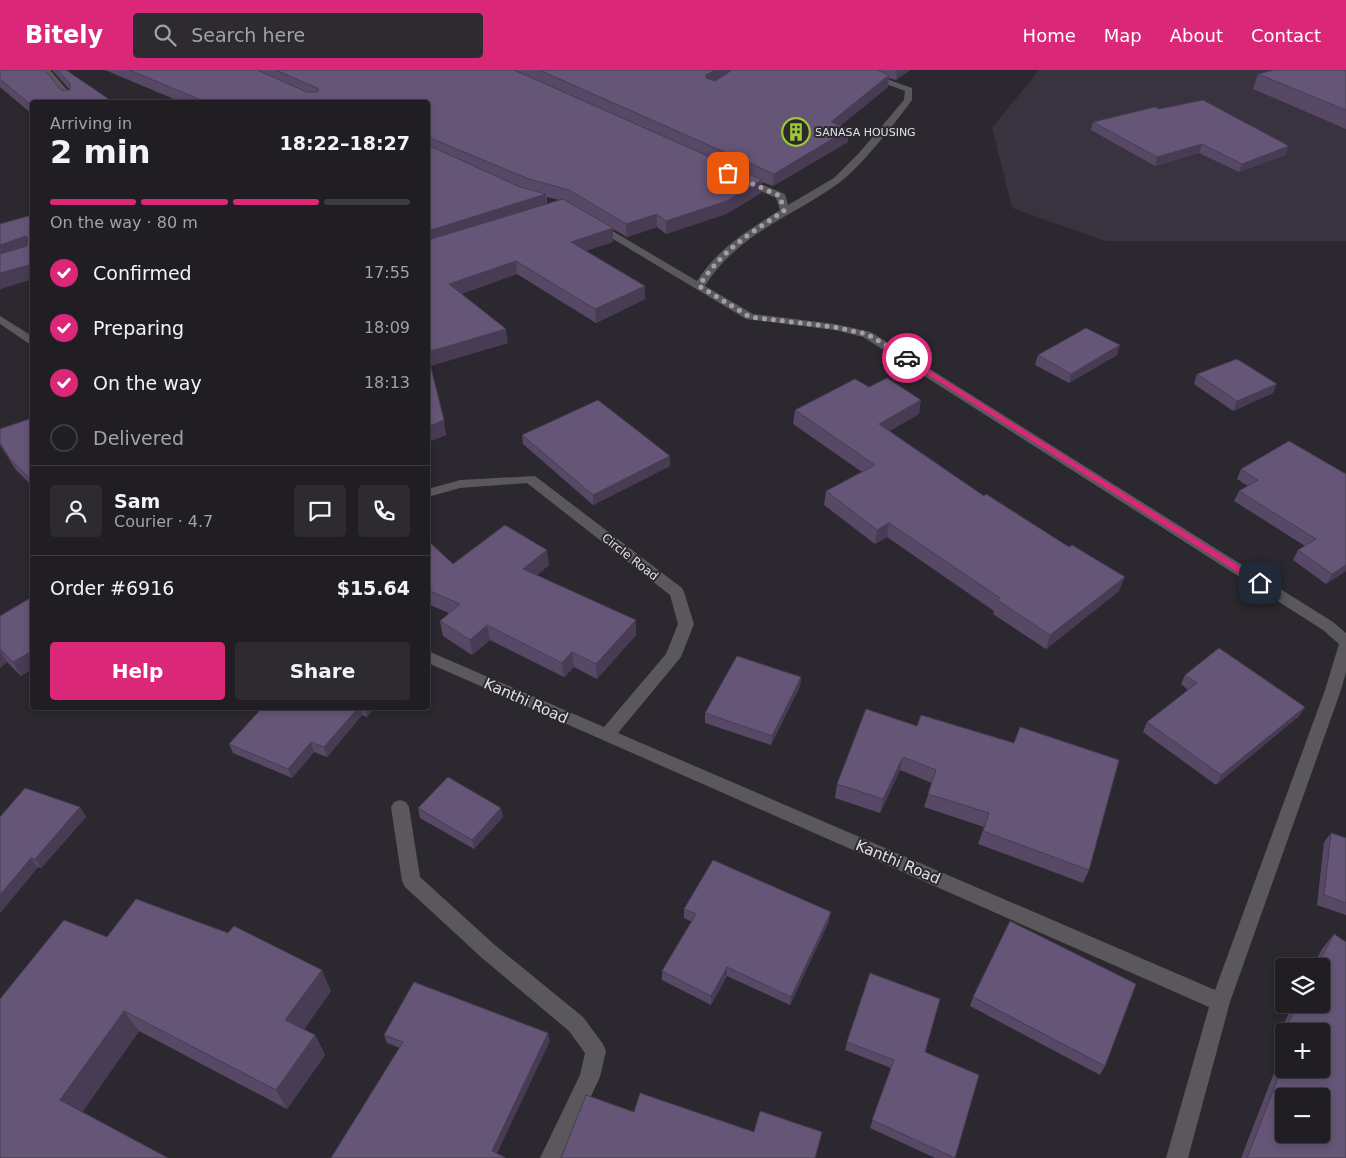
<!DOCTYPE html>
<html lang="en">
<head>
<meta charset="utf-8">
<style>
  :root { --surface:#201e23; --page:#2d2b30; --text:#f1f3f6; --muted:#a2a2a6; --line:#3d3c41; --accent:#db2777 }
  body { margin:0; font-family:"DejaVu Sans",sans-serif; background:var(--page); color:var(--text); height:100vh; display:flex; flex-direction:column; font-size:19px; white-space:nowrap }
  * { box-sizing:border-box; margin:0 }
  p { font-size:16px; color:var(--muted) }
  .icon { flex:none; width:28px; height:28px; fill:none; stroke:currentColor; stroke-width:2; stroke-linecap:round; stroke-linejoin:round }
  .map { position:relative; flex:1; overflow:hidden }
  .panel { position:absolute; left:30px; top:30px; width:400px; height:610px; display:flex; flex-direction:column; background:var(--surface); border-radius:5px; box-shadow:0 2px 8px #0003,0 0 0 1px var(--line) }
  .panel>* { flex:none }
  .controls { position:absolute; left:1275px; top:888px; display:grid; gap:10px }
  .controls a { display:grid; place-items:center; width:55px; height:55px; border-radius:5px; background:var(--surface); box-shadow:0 2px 8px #0003,0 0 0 1px var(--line); font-size:25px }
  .pin { position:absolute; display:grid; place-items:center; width:42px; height:42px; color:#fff; margin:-21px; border-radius:10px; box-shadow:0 2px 8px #0006 }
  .courier { position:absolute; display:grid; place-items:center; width:50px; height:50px; margin:-25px; border:4px solid #db2777; border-radius:50%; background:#fff; color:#222; box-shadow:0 1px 6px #0007 }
  .overview em { font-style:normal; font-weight:600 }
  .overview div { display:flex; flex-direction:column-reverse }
  .overview { display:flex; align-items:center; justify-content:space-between; height:85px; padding:0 20px }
  h1 { font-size:32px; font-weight:600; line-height:38px }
  .bar { display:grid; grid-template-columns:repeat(4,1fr); gap:8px 5px; align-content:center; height:60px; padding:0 20px }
  .bar i { height:6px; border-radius:4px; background:var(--line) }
  .bar .selected { background:var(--accent) }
  .bar p { grid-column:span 4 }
  .line { display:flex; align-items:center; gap:12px; padding:0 20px; border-top:1px solid var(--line) }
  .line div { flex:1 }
  .round { display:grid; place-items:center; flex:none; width:52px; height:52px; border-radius:5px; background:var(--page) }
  ol { padding:0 20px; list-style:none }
  li { display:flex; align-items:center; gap:15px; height:55px }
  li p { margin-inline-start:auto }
  li .icon { padding:5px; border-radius:50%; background:var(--accent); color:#fff; stroke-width:4 }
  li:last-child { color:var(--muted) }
  li i { width:28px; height:28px; border:2px solid var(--line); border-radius:50% }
  .cta { display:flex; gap:10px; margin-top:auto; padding:10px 20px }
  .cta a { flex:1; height:58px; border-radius:5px; background:var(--accent); color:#fff; font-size:20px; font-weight:600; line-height:58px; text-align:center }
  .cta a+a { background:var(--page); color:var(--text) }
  header { display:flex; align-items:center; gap:30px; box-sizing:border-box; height:70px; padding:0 25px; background:var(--accent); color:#fff }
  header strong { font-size:24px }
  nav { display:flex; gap:28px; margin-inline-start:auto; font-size:18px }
  .search { width:350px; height:45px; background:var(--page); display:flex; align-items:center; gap:12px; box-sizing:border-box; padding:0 18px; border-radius:5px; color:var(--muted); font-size:19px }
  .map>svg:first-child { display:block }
  .built { fill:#38333f }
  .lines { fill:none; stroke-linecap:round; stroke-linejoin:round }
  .minor { fill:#5a585c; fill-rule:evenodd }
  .wall { fill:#574966; fill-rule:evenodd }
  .shaded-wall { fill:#473c53 }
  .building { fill:#655577; stroke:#473c53; fill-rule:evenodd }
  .route { fill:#db2777 }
  .done { stroke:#a2a0a5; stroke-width:5; stroke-dasharray:0 9 }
  .labels { text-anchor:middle; stroke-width:4; stroke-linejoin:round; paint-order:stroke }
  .far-poi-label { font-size:11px; fill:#e2e0e5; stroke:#2b282f; text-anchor:start }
  .street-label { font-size:12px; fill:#e2e0e5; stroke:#2b282f }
  .near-street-label { font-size:15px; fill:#e2e0e5; stroke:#2b282f }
</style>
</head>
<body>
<header>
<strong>Bitely</strong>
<div class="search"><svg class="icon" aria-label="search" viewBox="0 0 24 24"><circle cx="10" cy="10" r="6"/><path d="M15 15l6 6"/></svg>Search here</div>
<nav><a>Home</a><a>Map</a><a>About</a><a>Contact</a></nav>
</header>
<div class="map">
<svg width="1346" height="1088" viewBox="0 0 1346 1088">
  <rect width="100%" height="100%" fill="#2b282f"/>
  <path class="built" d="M1039 0H1346V171H1105L1012 138 992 58Z"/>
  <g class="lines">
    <g class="minor">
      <path d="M42 0H50L73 27V31H67Z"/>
      <path d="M849 0H861L912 18V30C895 53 862 96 839 113 792 147 738 163 705 216L753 244 835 254 871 262 1333 552 1346 563V602L1341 620 1230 932 1188 1088H1166L1209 937 428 593V581L604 657 666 584 678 554 670 525 527 413 460 418 428 427V419L460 410 535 406 682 518 684 522 694 554 681 587 618 663 1215 920 1325 620 1339 574 1323 560 863 267 835 260 746 249 590 155 591 153H599L697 211C718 178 747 161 780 140L776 128 740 112V108H746L785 124 788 135 834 108 859 83 904 30 905 21Z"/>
      <path d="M0 246 32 266V274L28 273 0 254Z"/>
      <path d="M400 730 406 732 409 737 420 807 496 876 583 947 603 974 606 981 600 1007 562 1088H540L580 1005 585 983 569 961 482 888 405 817 402 811 391 737 394 732Z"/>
    </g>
  </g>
  <g class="wall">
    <path d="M0 0 61 20H70L52 0H66L113 32H32V44L0 17Z"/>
    <path d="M105 0H910L896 10 889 8 888 17 840 56 848 72 773 116 762 112 761 123 726 144 666 164 657 157 627 167 613 159V172L585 181 645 216V229L596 253 517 204 461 224 508 273 430 296 446 365 428 372V32H181ZM547 127 559 130 547 134Z"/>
    <path d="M1346 0V59L1253 19 1258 4Z"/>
    <path d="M1159 39 1286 85 1239 102 1199 83 1155 96 1091 60 1093 52Z"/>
    <path d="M32 145V209L0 219V154Z"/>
    <path d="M1038 285H1117L1069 313 1035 295Z"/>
    <path d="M1197 304 1273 323 1233 341 1194 314Z"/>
    <path d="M869 317 919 344 889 361 1119 521 1046 579 993 544 994 541 887 467 875 474 824 435 826 421 862 402 793 354 795 340Z"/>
    <path d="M32 348V416L16 400 0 375V359Z"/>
    <path d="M522 365 670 396 593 435 523 374Z"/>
    <path d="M1241 399 1346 404V501L1326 514 1293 490 1298 480 1305 476 1234 431 1239 421 1248 416 1237 409Z"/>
    <path d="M428 471 453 494 549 495 537 505 636 550V565L597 609 574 597 564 607 490 570 472 585 443 566 440 551 449 543 428 534Z"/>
    <path d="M32 527V599L21 606 7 592 0 598V546Z"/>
    <path d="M1185 605 1305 637 1299 646 1216 715 1143 662 1147 652 1188 620 1181 614Z"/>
    <path d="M801 607 800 616 771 675 705 653V643Z"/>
    <path d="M262 638H374L367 647 362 645 327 687 314 682 292 708 233 683 229 674Z"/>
    <path d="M866 639 1089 800 1083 813 978 774 984 757 924 737 932 713 900 700 880 743 835 728 837 714Z"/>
    <path d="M80 737 86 747 41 798 38 797 0 843V747Z"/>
    <path d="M418 738 503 747 474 779 420 748Z"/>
    <path d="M1331 763 1346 768V845L1317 835 1324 772Z"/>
    <path d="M684 839 829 851 790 935 727 906 711 935 662 910V901L692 852 684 848Z"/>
    <path d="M1334 864 1346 1088H1241L1284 977V999L1321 961H1284V976L1275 970 1294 934H1321V896H1313L1322 879Z"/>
    <path d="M107 867 331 921 304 959 315 965 325 985 287 1039 139 961 82 1042Z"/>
    <path d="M973 927 1105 996 1100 1005 970 936Z"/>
    <path d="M384 965 550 971 331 1088 400 978 387 973Z"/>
    <path d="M847 972 925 982 955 1088H935L870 1058 891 998 845 980Z"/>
  </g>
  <g class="shaded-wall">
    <path d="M715 0H733L706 17V5Z"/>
    <path d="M897 0H910L896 10Z"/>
    <path d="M889 5 888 17 829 65 831 52Z"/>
    <path d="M849 59 848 72 773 116 774 104Z"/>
    <path d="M1202 74 1199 83 1155 96 1157 87Z"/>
    <path d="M1289 76 1286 85 1239 102 1242 94Z"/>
    <path d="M762 110 761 123 726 144 666 164V151Z"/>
    <path d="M546 124 547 137 428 175V161Z"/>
    <path d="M657 144V157L627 167 626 154Z"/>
    <path d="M613 158V172L571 185V172Z"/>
    <path d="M26 166 31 180 0 190V175Z"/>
    <path d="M516 191 517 204 451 227 449 214Z"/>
    <path d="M29 195 32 204V209L0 219V203Z"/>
    <path d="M645 216V229L596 253 595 239Z"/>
    <path d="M506 259 508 273 429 296 428 282Z"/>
    <path d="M1120 275 1117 285 1069 313 1071 304Z"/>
    <path d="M1277 314 1273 323 1233 341 1237 331Z"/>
    <path d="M921 330 919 344 877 368 879 354Z"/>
    <path d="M444 350 446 365 428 372V357Z"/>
    <path d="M670 386V396L593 435V425Z"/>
    <path d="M889 453 887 467 875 474 877 460Z"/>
    <path d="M547 480 549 495 525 514 523 499Z"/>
    <path d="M1346 495V501L1326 514 1332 504Z"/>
    <path d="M1125 507 1119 521 1046 579 1050 565Z"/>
    <path d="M636 550V565L597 609 596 594Z"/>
    <path d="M487 555 490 570 472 585 470 570Z"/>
    <path d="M0 580 7 592 0 598Z"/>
    <path d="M32 581V599L21 606 13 592Z"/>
    <path d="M572 582 574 597 564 607 562 593Z"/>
    <path d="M801 607 800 616 771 675 772 666Z"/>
    <path d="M1305 637 1299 646 1216 715 1221 705Z"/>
    <path d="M358 638H360L362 645 327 687 324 677Z"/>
    <path d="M364 638H374L367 647Z"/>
    <path d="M311 672 314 682 292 708 288 699Z"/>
    <path d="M903 687 900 700 880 743 883 729Z"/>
    <path d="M80 737 86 747 41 798 35 789Z"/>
    <path d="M501 738 503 747 474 779 472 770Z"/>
    <path d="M31 788 38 797 0 843V825Z"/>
    <path d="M831 842 829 851 790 935 791 927Z"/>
    <path d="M727 897V906L711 935V926Z"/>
    <path d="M322 900 331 921 296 971 285 950Z"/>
    <path d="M124 941 139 961 77 1050 60 1030Z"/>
    <path d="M548 963 550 971 495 1088 492 1081Z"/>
    <path d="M315 965 325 985 287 1039 276 1020Z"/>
  </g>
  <g class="building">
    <path d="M0 0H45L61 20H70V14L58 0H66L113 32H32V36L0 9Z"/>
    <path d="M129 0H257L307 22H317L319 19 276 0H514L762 110 727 131 666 151 657 144 626 154 569 120 529 109 428 67V32H206Z"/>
    <path d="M539 0H715L706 5V8L715 11 732 0H877L889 5 831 52 849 59 774 104Z"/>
    <path d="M1274 0H1346V40L1258 4Z"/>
    <path d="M1203 30 1289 76 1242 94 1202 74 1157 87 1093 52 1155 37 1159 39Z"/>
    <path d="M428 75 520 117 546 124 428 161Z"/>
    <path d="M563 129 613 158 571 172 645 216 595 239 516 191 449 214 506 259 428 282V179L431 178 428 175V170Z"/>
    <path d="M32 145V197L29 195 0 203V184L27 176 28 168 26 166 0 175V154Z"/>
    <path d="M1086 258 1120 275 1071 304 1038 285Z"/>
    <path d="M428 286 444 350 428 357Z"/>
    <path d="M1237 289 1277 314 1237 331 1197 304Z"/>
    <path d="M887 308 921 330 879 354 984 426 986 424 1069 477 1072 475 1125 507 1050 565 997 530 1000 528 889 453 877 460 826 421 875 395 795 340 855 309 869 317Z"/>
    <path d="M598 330 670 386 593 425 522 365Z"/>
    <path d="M32 348V411L11 390 0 373V359Z"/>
    <path d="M1289 371 1346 404V495L1332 504 1298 480 1316 469 1239 421 1258 410 1241 399Z"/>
    <path d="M505 455 547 480 523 499 636 550 596 594 572 582 562 593 487 555 470 570 440 551 460 534 428 520V471L453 494Z"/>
    <path d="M32 527V581L13 592 0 579V546Z"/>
    <path d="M1219 578 1305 637 1221 705 1147 652 1197 613 1185 605Z"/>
    <path d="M737 586 801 607 772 666 705 643Z"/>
    <path d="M262 638H358L324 677 311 672 288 699 229 674Z"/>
    <path d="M866 639 917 656 921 645 1014 673 1020 657 1119 690 1089 800 983 761 989 743 928 724 936 700 903 687 883 729 837 714Z"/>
    <path d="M448 707 501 738 472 770 418 738Z"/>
    <path d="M25 718 80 737 35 789 31 788 0 825V747Z"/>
    <path d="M1331 763 1346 768V833L1324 825Z"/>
    <path d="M713 790 831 842 791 927 727 897 711 926 662 901 696 844 684 839Z"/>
    <path d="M136 829 228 863 234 856 322 900 285 950 315 965 276 1020 124 941 60 1030 168 1088H0V929L64 850 107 867Z"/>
    <path d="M1010 851 1136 914 1105 996 973 927Z"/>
    <path d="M1334 864 1346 872V1088H1247L1284 993V999H1321V961H1293L1286 957 1298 934H1321V896H1317ZM1284 1026H1321V1064H1284Z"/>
    <path d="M870 903 940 929 925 982 979 1005 955 1088 872 1050 894 990 847 972Z"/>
    <path d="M414 912 548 963 492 1081 506 1088H331L403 972 384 965Z"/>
    <path d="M640 1023 754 1062 760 1041 822 1062 815 1088H561L586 1025 634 1042Z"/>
  </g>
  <path class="route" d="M907 286 1263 511V515H1258L905 290V287Z"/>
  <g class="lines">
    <path class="done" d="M728 103 780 126 784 141C748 165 723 179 699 216L750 247 834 257 867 264 907 288"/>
  </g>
  <defs>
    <symbol id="building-ring" viewBox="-11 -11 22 22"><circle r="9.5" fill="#2b282f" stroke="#9dca30" stroke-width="1.5"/><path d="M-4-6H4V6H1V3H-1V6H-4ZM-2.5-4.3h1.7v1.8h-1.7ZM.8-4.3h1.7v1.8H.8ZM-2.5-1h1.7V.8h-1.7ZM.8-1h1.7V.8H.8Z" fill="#9dca30"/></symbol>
  </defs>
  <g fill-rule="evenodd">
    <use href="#building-ring" x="780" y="46" width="32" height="32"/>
  </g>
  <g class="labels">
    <g class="far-poi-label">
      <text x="815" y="66">SANASA HOUSING</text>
    </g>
    <g class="street-label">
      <text transform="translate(630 487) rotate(38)" y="4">Circle Road</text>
    </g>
    <g class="near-street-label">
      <text transform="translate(526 631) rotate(24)" y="5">Kanthi Road</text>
      <text transform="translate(898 792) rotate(23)" y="5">Kanthi Road</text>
    </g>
  </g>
</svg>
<div class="controls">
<a><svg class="icon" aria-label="layers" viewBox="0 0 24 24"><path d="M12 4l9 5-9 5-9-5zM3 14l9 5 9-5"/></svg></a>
<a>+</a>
<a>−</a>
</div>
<div class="pin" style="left:728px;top:103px;background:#ea580c"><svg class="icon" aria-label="bag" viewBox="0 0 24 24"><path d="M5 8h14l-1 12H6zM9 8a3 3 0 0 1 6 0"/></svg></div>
<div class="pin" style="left:1260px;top:513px;background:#1f2937"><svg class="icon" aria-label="home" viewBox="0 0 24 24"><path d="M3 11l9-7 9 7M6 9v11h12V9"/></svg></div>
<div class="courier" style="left:907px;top:288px"><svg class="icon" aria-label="car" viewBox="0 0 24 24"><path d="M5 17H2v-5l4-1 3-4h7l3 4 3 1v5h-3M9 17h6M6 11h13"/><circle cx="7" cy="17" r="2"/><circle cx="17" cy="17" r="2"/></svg></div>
<section class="panel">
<div class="overview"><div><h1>2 min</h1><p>Arriving in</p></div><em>18:22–18:27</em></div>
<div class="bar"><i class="selected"></i><i class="selected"></i><i class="selected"></i><i></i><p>On the way · 80 m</p></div>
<ol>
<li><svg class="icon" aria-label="check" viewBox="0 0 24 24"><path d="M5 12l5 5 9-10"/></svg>Confirmed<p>17:55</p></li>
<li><svg class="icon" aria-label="check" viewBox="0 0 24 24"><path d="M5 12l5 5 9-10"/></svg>Preparing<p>18:09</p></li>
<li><svg class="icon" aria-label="check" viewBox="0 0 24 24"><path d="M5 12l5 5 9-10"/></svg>On the way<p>18:13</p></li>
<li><i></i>Delivered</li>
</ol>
<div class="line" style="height:90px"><a class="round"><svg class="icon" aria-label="person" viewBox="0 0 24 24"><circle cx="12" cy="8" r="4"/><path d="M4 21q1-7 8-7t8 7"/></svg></a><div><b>Sam</b><p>Courier · 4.7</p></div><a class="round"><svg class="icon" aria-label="chat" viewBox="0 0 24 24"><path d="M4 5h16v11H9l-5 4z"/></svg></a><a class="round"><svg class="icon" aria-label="phone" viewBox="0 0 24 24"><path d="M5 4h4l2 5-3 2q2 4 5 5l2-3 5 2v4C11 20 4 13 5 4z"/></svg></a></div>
<div class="line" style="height:65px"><div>Order #6916</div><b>$15.64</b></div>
<div class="cta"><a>Help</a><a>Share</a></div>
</section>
</div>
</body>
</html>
